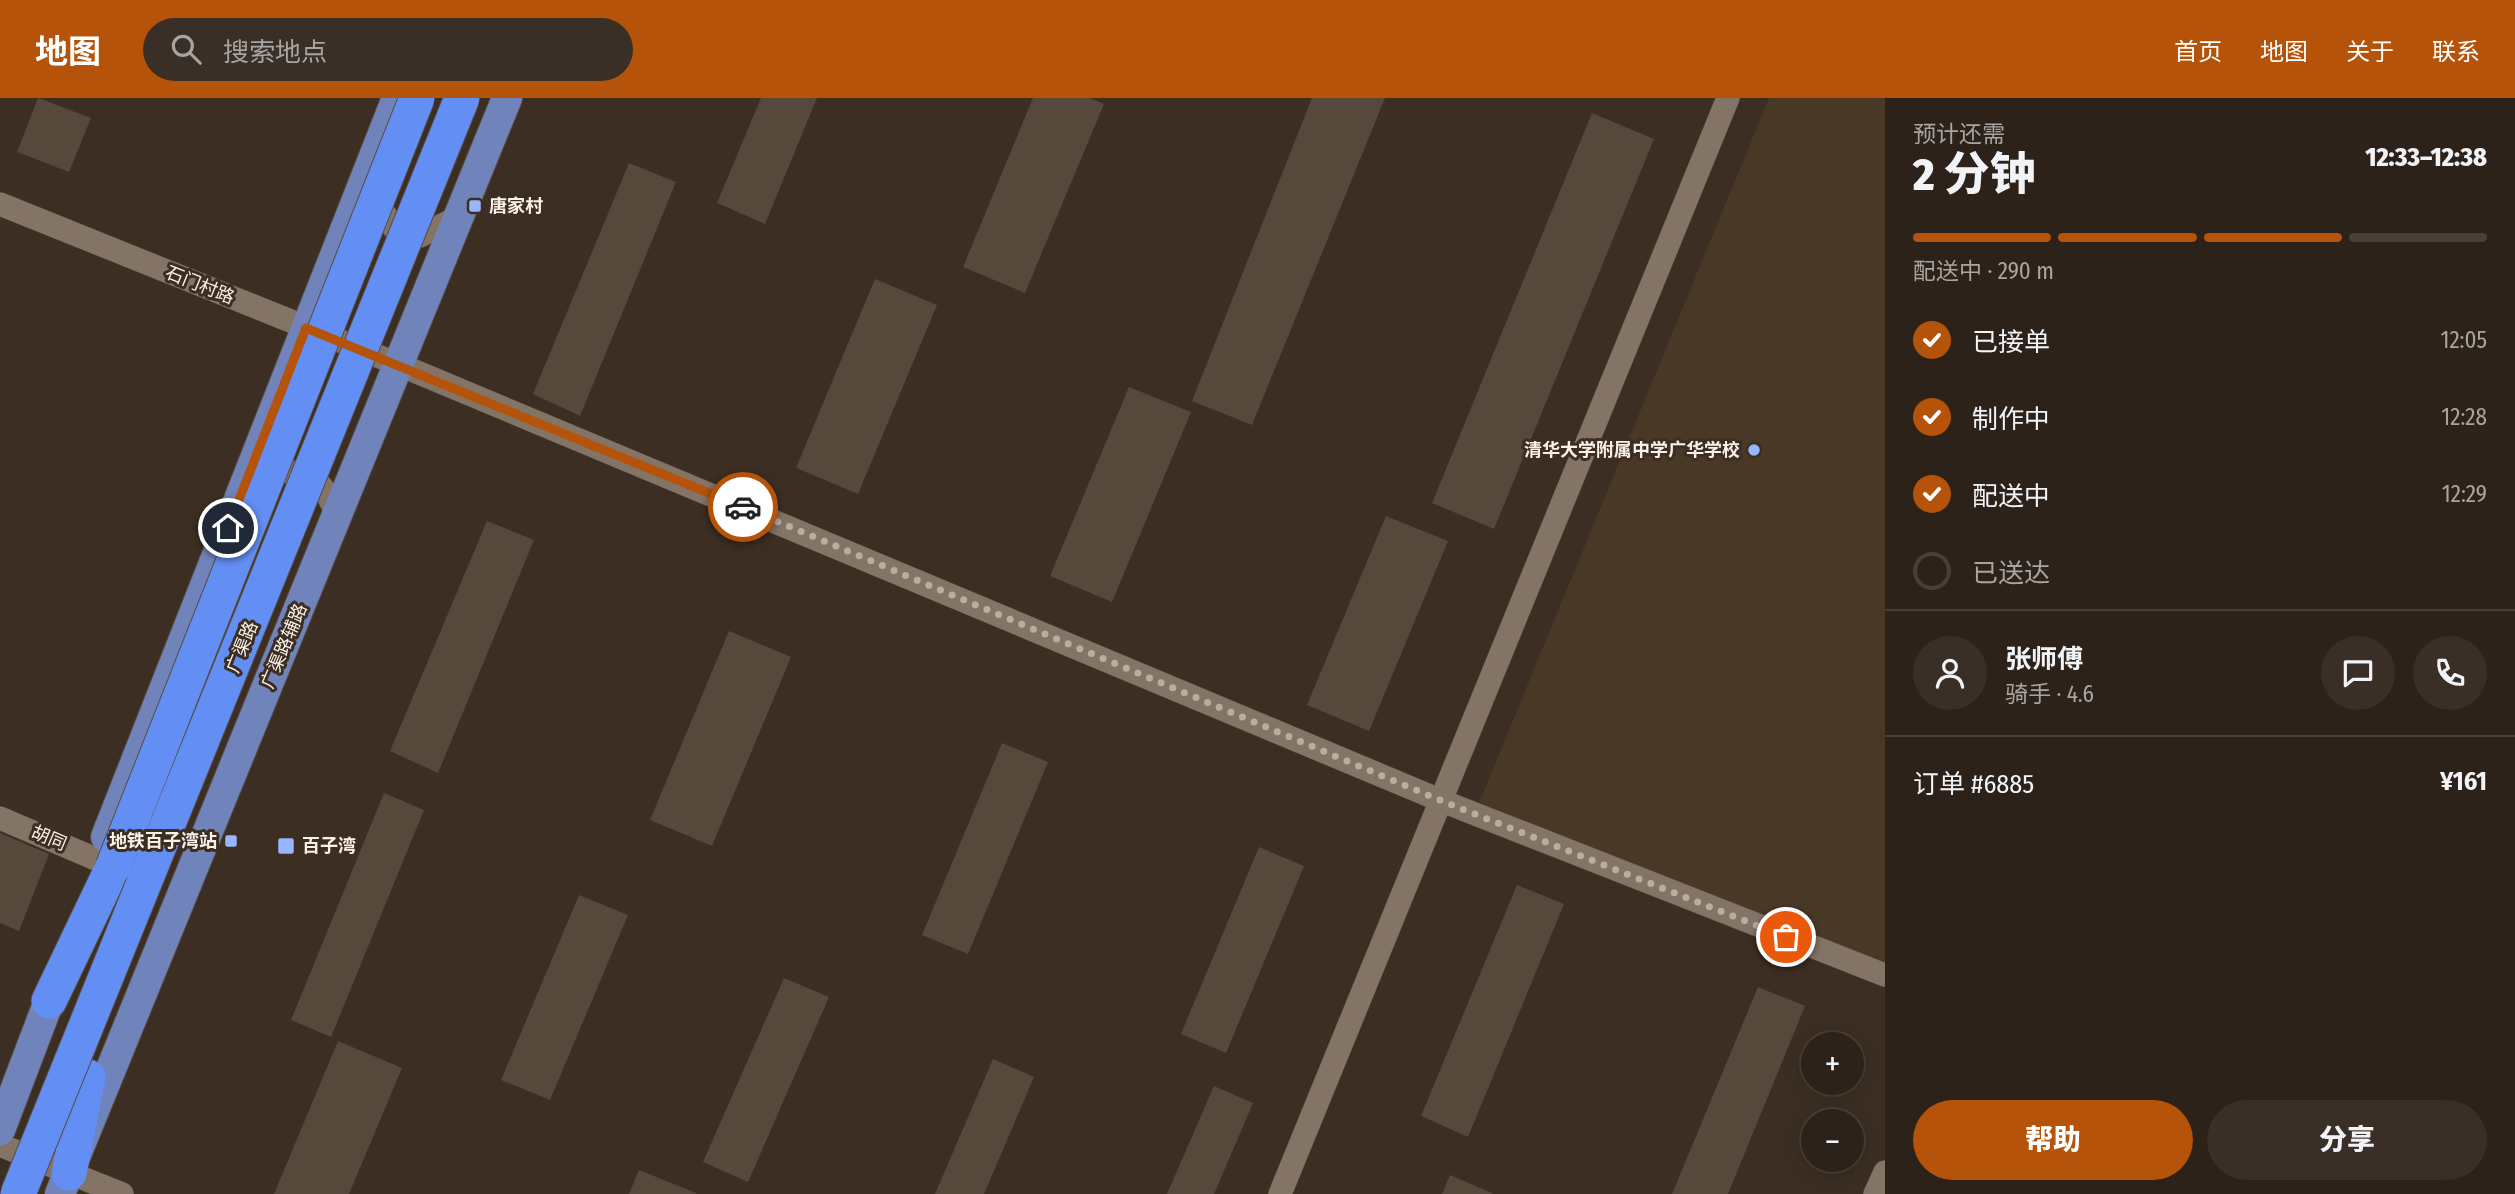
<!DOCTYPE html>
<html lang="zh">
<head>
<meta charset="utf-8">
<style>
  :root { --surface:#2d221a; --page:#392f27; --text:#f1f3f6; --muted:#a7a4a2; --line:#483f39; --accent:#b45309 }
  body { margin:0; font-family:"Fira Sans Condensed","Noto Sans SC",sans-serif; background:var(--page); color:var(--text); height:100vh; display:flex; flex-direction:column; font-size:26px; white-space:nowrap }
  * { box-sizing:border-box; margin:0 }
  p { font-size:23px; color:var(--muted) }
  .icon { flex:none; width:38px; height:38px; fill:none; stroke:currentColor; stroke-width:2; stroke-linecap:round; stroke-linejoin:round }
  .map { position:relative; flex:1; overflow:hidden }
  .sheet { display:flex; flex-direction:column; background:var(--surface); width:630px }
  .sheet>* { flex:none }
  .controls { position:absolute; left:1801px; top:934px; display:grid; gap:14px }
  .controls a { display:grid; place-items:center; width:63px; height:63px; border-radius:50%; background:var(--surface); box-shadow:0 4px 18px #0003,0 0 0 2px var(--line); font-size:35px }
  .pin { position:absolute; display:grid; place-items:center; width:60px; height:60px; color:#fff; margin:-30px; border:4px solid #fff; border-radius:50%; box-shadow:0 2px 7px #0007 }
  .courier { position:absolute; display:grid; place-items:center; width:70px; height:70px; margin:-35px; border:5px solid #b45309; border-radius:50%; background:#fff; color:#222; box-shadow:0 2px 9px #0007 }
  .summary em { font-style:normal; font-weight:800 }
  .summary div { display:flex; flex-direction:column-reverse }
  .summary { display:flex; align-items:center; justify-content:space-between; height:119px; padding:0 28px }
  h1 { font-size:46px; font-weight:800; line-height:52px }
  .bar { display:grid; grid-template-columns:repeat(4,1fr); gap:10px 7px; align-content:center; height:84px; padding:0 28px }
  .bar i { height:9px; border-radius:5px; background:var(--line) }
  .bar .active { background:var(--accent) }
  .bar p { grid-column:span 4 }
  .line { display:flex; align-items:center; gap:18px; padding:0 28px; border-top:2px solid var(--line) }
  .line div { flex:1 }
  .round { display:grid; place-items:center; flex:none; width:74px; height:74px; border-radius:37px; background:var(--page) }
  ol { padding:0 28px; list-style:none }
  li { display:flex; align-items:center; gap:21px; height:77px }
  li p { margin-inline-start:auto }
  li .icon { padding:7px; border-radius:50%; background:var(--accent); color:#fff; stroke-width:4 }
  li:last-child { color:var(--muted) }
  li i { width:38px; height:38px; border:4px solid var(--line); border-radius:50% }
  .action { display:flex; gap:14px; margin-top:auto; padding:14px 28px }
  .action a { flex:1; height:80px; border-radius:42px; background:var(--accent); color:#fff; font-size:28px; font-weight:800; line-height:80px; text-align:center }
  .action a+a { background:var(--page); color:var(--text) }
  header { display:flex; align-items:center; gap:42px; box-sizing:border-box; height:98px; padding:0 35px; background:var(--accent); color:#fff }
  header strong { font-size:33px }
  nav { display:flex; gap:38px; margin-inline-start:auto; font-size:24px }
  .search { width:490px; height:63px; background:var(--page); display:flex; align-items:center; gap:18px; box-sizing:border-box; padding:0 24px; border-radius:38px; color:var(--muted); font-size:26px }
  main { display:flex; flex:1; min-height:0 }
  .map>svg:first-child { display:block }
  .built { fill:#4a3827 }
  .building { fill:#56483b }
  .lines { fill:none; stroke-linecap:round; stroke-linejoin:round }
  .minor-casing { stroke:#564b40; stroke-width:24 }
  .major-casing { stroke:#564b40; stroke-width:32 }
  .highway-casing { stroke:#564b40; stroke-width:37 }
  .minor { stroke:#847466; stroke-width:23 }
  .major { stroke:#7084bb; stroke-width:30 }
  .highway { stroke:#638ef3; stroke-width:35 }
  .highway-bridge-casing { stroke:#564b40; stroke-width:37; stroke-linecap:butt }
  .highway-bridge { stroke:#638ef3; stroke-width:35 }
  .done { stroke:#b8ada3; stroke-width:7; stroke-dasharray:0 12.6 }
  .route { stroke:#b45309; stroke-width:9 }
  .poi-dot { fill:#96b6fd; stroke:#3c2e22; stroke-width:2.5 }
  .labels { text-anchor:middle; stroke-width:6; stroke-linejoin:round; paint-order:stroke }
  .poi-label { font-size:18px; font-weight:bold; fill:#faf1e9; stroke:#3c2e22; text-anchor:start }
  .street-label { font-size:18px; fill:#faf1e9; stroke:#3c2e22 }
</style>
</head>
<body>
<header>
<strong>地图</strong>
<div class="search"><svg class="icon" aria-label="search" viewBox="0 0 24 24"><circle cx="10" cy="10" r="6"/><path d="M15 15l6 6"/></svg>搜索地点</div>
<nav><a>首页</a><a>地图</a><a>关于</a><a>联系</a></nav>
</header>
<main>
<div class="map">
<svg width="1885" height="1096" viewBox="0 0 1885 1096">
  <rect width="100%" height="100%" fill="#3c2e22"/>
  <path class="built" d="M1769 0H1885V873L1479 705Z"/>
  <g class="building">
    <path d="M38 0 91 20 69 74 17 54Z"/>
    <path d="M761 0H817L765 126 717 105Z"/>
    <path d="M1033 0H1090L1104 6 1025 195 963 169Z"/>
    <path d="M1312 0H1385L1252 327 1192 303Z"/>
    <path d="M1592 15 1654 41 1494 431 1432 405Z"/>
    <path d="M629 65 676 84 580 318 533 296Z"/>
    <path d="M875 181 937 207 858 396 796 370Z"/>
    <path d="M1129 289 1191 314 1112 504 1050 478Z"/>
    <path d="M1386 418 1448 443 1369 633 1307 607Z"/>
    <path d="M487 423 534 442 438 675 390 653Z"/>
    <path d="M729 533 791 559 712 748 650 722Z"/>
    <path d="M1002 645 1048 664 968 856 922 837Z"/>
    <path d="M384 695 424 712 331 939 291 922Z"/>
    <path d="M0 735 49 756 19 833 0 825Z"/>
    <path d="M1259 749 1304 768 1226 955 1181 936Z"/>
    <path d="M1517 787 1564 806 1468 1039 1421 1018Z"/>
    <path d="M579 797 628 817 550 1002 501 982Z"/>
    <path d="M784 880 829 899 748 1084 703 1064Z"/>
    <path d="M1758 889 1805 908 1728 1096H1672Z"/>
    <path d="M338 943 402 970 349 1096H274Z"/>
    <path d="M993 961 1034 979 984 1096H935Z"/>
    <path d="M1214 988 1253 1005 1214 1096H1167Z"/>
    <path d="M639 1072 696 1095V1096H629Z"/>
    <path d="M1450 1077 1494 1096H1442Z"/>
  </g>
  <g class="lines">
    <defs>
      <g id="minor">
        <path d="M373 98 398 136 420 138 458 119"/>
        <path d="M0 106 400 267 1442 703 1885 877"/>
        <path d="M259 377C301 367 326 378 337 421"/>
        <path d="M0 720 98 762"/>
        <path d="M0 1047 122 1096"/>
        <path d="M1280 1096 1728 0"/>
        <path d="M1875 1096 1885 1074"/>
      </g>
      <g id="major">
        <path d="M106 739 397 0"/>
        <path d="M0 1032 57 882"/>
        <path d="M60 1096 507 0"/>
      </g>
      <g id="highway">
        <path d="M49 903 113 769"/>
        <path d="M69 1075 88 979"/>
      </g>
    </defs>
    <use href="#minor" class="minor-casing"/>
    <use href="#major" class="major-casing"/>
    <use href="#highway" class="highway-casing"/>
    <use href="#minor" class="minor"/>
    <use href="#major" class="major"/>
    <use href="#highway" class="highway"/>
    <defs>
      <g id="highway-bridge">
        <path d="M113 769 417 0"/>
        <path d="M18 1096 462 0"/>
      </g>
    </defs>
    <use href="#highway-bridge" class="highway-bridge-casing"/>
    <use href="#highway-bridge" class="highway-bridge"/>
  </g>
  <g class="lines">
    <path class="done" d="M743 409 1442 703 1786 839"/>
    <path class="route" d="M228 430 306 230 743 409"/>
  </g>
  <g class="poi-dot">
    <rect x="468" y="101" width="14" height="14" rx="3.5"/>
    <circle cx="1754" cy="352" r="7"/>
    <rect x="224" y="736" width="14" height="14" rx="3.5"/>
    <rect x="277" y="739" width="18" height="18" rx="3.5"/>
  </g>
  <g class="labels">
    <g class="poi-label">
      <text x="489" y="114">唐家村</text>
      <text x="1740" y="358" text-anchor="end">清华大学附属中学广华学校</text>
      <text x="217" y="749" text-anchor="end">地铁百子湾站</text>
      <text x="302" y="754">百子湾</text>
    </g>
    <g class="street-label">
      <text transform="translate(200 187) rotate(22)" y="6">石门村路</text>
      <text transform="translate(284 548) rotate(-67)" y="6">广渠路辅路</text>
      <text transform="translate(242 549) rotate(-68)" y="6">广渠路</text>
      <text transform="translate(49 740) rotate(23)" y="6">胡同</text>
    </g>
  </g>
</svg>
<div class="controls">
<a>+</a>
<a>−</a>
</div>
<div class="pin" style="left:1786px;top:839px;background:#ea580c"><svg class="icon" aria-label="bag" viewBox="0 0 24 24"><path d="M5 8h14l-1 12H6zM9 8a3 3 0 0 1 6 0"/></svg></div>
<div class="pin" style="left:228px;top:430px;background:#1f2937"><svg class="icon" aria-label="home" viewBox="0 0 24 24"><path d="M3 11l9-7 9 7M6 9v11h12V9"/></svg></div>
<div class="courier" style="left:743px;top:409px"><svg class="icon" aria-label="car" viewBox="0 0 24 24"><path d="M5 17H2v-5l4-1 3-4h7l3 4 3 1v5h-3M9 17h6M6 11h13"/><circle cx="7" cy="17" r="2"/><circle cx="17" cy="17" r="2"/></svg></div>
</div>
<section class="sheet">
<div class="summary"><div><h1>2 分钟</h1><p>预计还需</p></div><em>12:33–12:38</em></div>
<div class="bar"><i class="active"></i><i class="active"></i><i class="active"></i><i></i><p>配送中 · 290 m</p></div>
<ol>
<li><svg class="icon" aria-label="check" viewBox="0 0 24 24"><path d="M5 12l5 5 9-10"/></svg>已接单<p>12:05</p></li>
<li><svg class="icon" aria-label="check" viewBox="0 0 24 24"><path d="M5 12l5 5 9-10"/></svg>制作中<p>12:28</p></li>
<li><svg class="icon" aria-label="check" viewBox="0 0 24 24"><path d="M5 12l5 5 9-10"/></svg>配送中<p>12:29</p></li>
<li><i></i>已送达</li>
</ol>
<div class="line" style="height:126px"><a class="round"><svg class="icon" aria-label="person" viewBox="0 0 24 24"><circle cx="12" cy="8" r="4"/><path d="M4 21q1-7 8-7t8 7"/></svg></a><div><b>张师傅</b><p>骑手 · 4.6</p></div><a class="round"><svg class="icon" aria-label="chat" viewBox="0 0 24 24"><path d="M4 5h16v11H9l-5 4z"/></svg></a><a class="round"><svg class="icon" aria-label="phone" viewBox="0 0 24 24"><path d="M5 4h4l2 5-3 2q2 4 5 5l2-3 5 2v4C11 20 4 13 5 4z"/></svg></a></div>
<div class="line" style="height:91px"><div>订单 #6885</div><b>¥161</b></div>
<div class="action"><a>帮助</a><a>分享</a></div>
</section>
</main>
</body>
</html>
